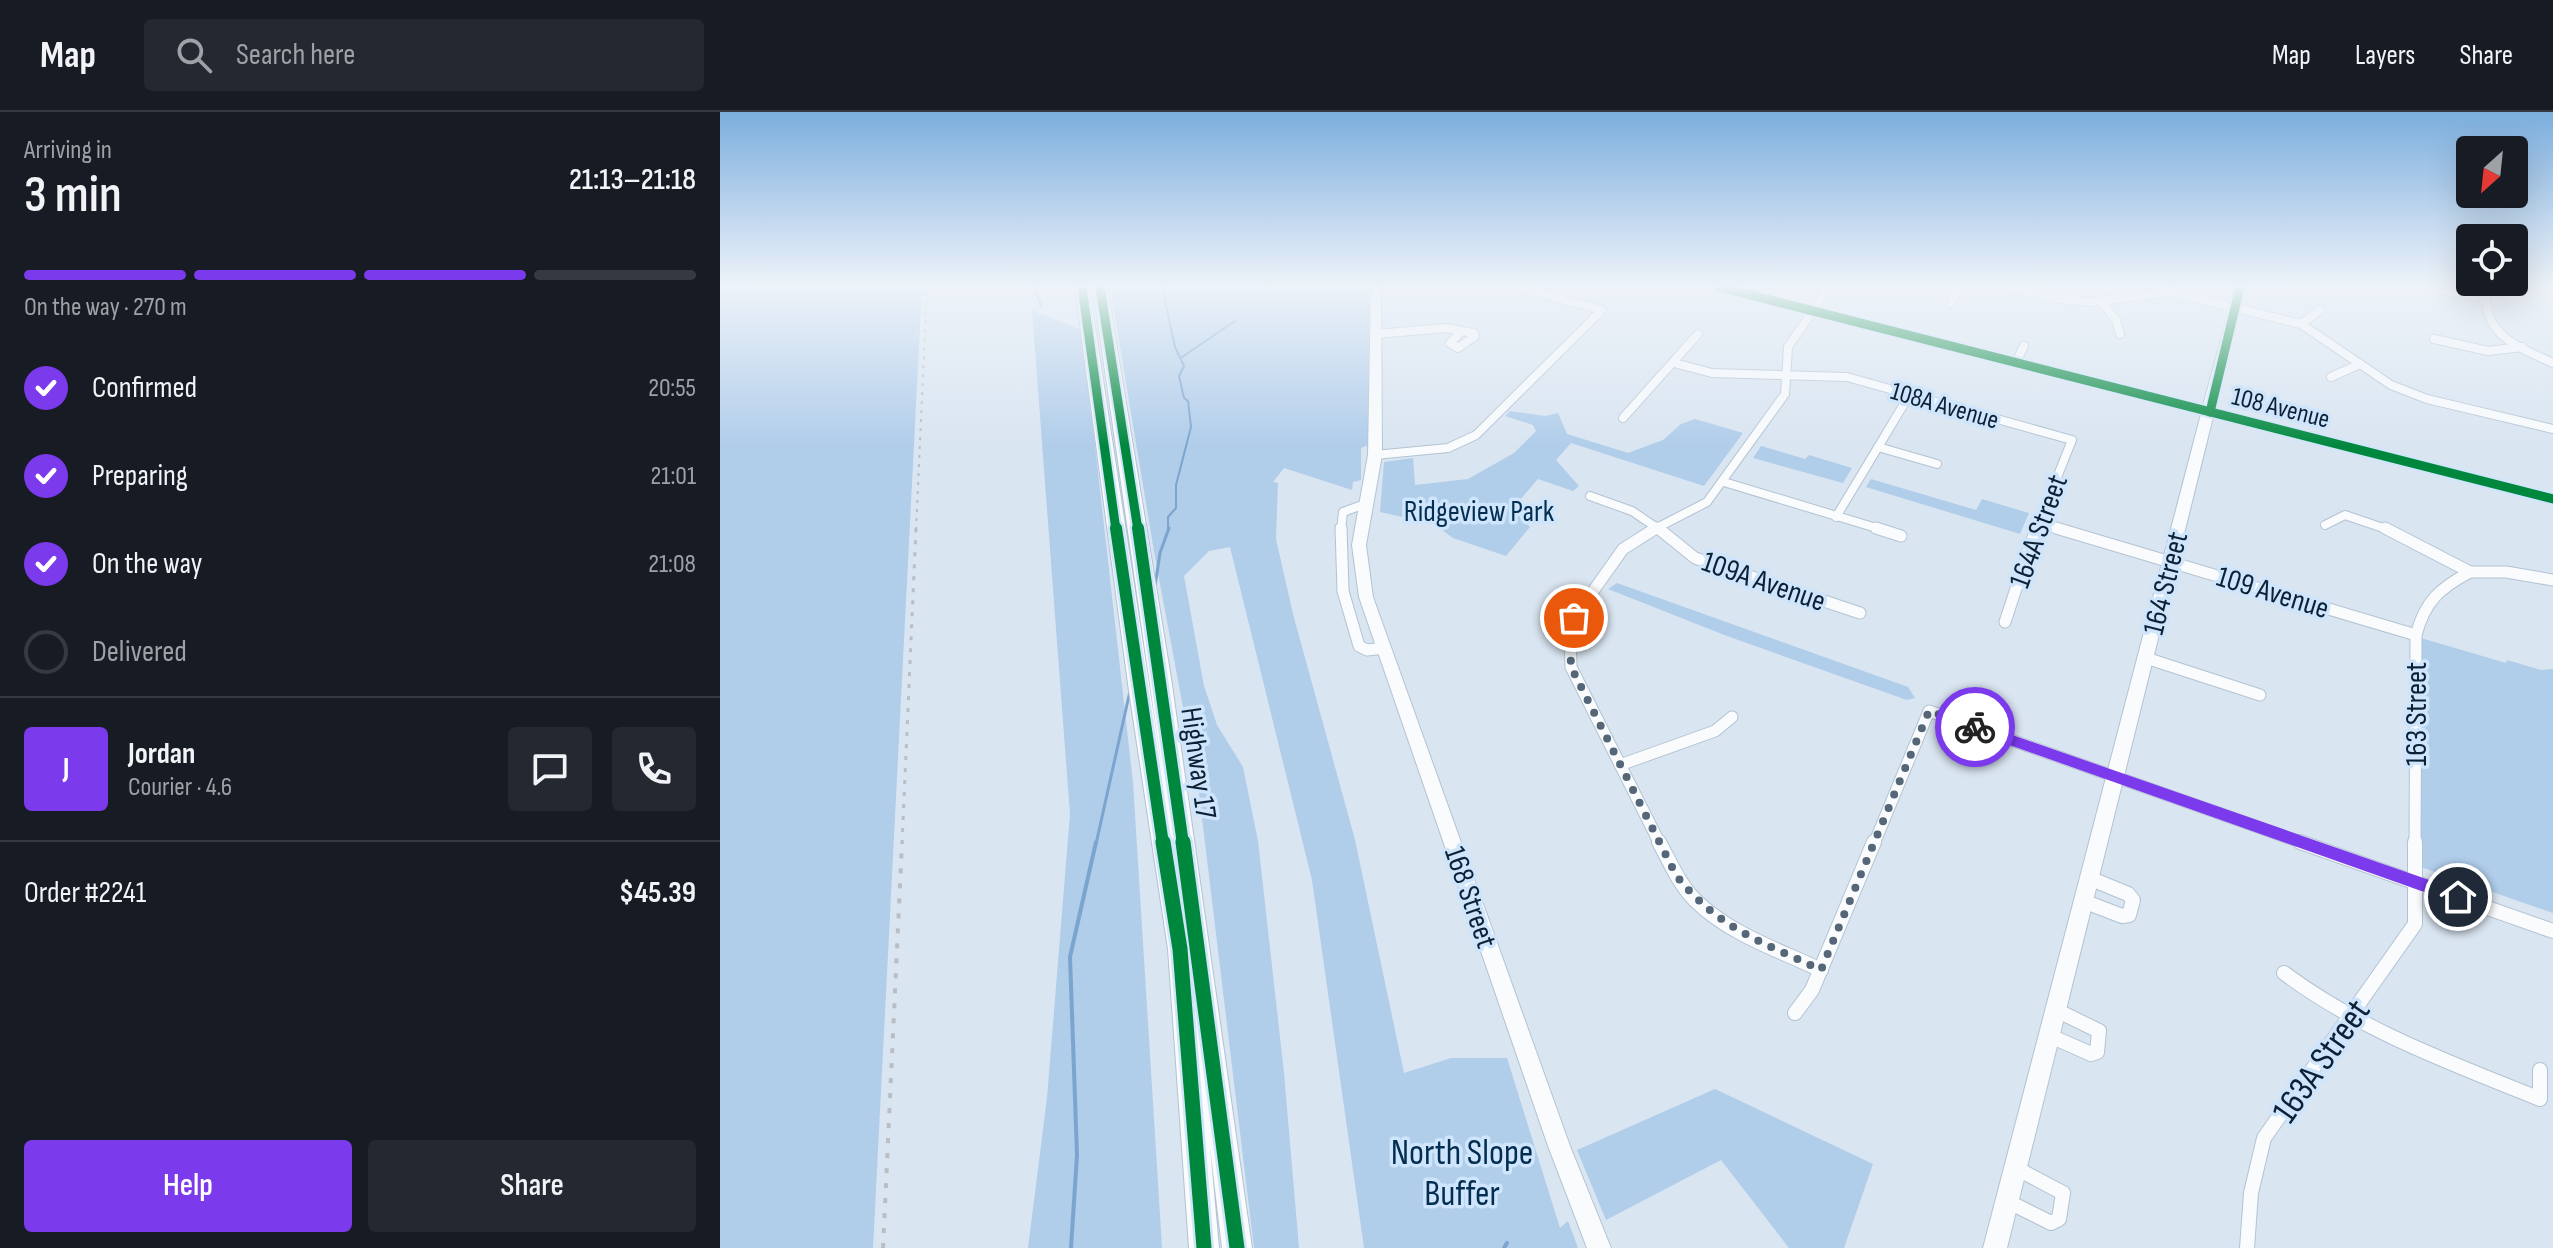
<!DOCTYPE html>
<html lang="en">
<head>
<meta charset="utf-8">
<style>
  :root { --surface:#171b24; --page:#242831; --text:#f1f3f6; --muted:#9ea1a6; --line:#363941; --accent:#7c3aed }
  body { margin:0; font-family:"Sofia Sans Condensed",sans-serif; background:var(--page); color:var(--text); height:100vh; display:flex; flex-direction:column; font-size:30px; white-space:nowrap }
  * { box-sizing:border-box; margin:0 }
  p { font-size:26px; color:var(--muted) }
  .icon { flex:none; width:44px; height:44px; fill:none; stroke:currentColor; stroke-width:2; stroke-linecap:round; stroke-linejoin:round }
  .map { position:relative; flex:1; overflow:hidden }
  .details { display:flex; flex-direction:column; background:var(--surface); width:720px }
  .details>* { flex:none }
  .needle { width:52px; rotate:207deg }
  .buttons { position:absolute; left:1736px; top:24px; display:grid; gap:16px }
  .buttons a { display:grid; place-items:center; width:72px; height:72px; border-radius:8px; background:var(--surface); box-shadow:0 8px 32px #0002; font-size:40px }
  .pin { position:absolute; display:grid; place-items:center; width:68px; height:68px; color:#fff; margin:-34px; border:4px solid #fff; border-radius:50%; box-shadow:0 2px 8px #0007 }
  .courier { position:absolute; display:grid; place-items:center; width:80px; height:80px; margin:-40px; border:6px solid #7c3aed; border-radius:50%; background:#fff; color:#222; box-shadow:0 2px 10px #0007 }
  .headline em { font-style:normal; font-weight:600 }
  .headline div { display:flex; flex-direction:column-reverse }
  .headline { display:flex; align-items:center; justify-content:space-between; height:136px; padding:0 24px }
  h1 { font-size:52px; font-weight:600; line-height:60px }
  .bar { display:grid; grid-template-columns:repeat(4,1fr); gap:12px 8px; align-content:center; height:96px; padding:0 24px }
  .bar i { height:10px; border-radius:6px; background:var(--line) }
  .bar .on { background:var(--accent) }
  .bar p { grid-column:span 4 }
  .line { display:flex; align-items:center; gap:20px; padding:0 24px; border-top:2px solid var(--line) }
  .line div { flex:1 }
  .round { display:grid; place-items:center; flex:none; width:84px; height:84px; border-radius:8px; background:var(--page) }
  ol { padding:0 24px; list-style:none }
  li { display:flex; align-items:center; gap:24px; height:88px }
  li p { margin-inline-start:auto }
  li .icon { padding:8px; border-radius:50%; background:var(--accent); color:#fff; stroke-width:4 }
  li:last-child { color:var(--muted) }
  li i { width:44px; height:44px; border:4px solid var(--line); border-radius:50% }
  .cta { display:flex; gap:16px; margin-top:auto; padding:16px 24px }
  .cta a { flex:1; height:92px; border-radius:8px; background:var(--accent); color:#fff; font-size:32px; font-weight:600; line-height:92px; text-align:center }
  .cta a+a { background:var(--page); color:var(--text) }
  header { display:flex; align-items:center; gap:48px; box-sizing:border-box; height:112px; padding:0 40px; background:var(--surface); border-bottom:2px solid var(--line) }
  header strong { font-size:38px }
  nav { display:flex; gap:44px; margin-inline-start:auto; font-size:28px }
  .search { width:560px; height:72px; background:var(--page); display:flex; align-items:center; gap:20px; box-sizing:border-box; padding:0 28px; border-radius:8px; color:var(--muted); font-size:30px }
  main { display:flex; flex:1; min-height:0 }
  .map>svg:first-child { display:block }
  .green { fill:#b0cdea }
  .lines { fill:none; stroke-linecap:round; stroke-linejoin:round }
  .stream-far2 { stroke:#7ba5ce; stroke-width:2 }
  .stream-far1 { stroke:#7ba5ce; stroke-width:3 }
  .stream { stroke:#7ba5ce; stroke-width:4 }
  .street-far2-casing { stroke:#b3c3d2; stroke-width:10 }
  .street-far1-casing { stroke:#b3c3d2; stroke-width:13 }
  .street-casing { stroke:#b3c3d2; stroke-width:16 }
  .secondary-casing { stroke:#b3c3d2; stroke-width:2 }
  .highway-casing { stroke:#b3c3d2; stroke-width:2 }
  .street-far2 { stroke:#f9fbfd; stroke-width:8 }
  .street-far1 { stroke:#f9fbfd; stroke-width:11 }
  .street { stroke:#f9fbfd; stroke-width:14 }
  .secondary { fill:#f9fbfd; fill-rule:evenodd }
  .highway { fill:#f9fbfd; fill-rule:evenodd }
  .rail-far2 { stroke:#babec2; stroke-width:2; stroke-dasharray:3 6; stroke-linecap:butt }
  .rail-far1 { stroke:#babec2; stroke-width:3; stroke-dasharray:4 8; stroke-linecap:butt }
  .rail { stroke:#babec2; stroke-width:4; stroke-dasharray:5 10; stroke-linecap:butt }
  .cycleway-far2-casing { stroke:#cfe5fb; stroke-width:13 }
  .cycleway-far1-casing { stroke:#cfe5fb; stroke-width:17 }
  .cycleway-casing { stroke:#cfe5fb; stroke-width:20 }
  .cycleway-far2 { stroke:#00873e; stroke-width:9 }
  .cycleway-far1 { stroke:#00873e; stroke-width:12 }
  .cycleway { stroke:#00873e; stroke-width:15 }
  .route { fill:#7c3aed }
  .done { stroke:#546677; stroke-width:8; stroke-dasharray:0 14.4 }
  .labels { text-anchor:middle; stroke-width:7; stroke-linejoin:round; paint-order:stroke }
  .far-street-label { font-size:26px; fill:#0c2135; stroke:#cfe5fb }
  .park-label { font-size:30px; fill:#032e52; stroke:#cfe5fb }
  .street-label { font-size:30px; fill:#0c2135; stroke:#cfe5fb }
  .near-street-label { font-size:36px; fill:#0c2135; stroke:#cfe5fb }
  .near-park-label { font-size:36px; fill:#032e52; stroke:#cfe5fb }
</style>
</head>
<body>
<header>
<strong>Map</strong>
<div class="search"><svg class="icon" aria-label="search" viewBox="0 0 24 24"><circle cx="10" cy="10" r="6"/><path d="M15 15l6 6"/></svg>Search here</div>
<nav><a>Map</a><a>Layers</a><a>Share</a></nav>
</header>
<main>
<section class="details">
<div class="headline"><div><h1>3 min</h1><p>Arriving in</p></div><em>21:13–21:18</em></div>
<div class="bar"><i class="on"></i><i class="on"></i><i class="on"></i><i></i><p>On the way · 270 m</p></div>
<ol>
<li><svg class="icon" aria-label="check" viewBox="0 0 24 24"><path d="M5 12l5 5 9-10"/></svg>Confirmed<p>20:55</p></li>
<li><svg class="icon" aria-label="check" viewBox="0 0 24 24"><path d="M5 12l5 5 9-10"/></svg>Preparing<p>21:01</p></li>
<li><svg class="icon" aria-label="check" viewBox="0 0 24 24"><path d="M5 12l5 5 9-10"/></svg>On the way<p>21:08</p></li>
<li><i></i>Delivered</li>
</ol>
<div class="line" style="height:144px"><b class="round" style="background:var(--accent);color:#fff">J</b><div><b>Jordan</b><p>Courier · 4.6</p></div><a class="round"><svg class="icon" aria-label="chat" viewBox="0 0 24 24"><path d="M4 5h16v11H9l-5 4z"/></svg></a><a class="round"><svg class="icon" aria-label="phone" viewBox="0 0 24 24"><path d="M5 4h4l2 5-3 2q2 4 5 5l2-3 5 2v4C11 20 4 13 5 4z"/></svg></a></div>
<div class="line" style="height:104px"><div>Order #2241</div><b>$45.39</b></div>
<div class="cta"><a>Help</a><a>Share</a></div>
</section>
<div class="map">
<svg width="1833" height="1136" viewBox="0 0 1833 1136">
  <rect width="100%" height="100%" fill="#d9e5f1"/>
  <g class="green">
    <path d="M0 175H202L153 1136H0Z"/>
    <path d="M390 175H651L648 333 641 336V368L633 370 632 378 564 356 553 370 558 371 556 427 573 502 635 728 684 961 731 946H787L840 1116 848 1109 858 1136H644L592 768 510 435 489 439 464 464 484 574 497 613 523 655 538 729 564 961 579 1136H534L479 681 435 445Z"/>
    <path d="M312 198 362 218 413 671 442 1136H308L327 986 350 702Z"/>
    <path d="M790 299 825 304 838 301 847 322 908 341 943 328 961 312 975 307 1023 321 984 374 851 331 836 348 859 374 853 379 818 367 792 397 810 415 786 444 733 426 714 412 660 400 664 350 693 346 695 373 748 367 794 341 816 319 813 313 785 304Z"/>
    <path d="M1041 334 1085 347 1089 343 1132 356 1123 371 1033 346Z"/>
    <path d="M1151 367 1256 398 1262 387 1309 401 1300 422 1146 375Z"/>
    <path d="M897 471 1188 575 1195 586 1187 588 1007 524 888 477Z"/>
    <path d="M1701 526 1786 551 1787 548 1821 558 1833 557V801L1695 753Z"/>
    <path d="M995 977 1153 1052 1124 1136H1069L1001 1048 886 1108 857 1038Z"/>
  </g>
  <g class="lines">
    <g class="stream-far2">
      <path d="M315 175 321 194"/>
      <path d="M442 175 455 235 464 254 459 264 464 286 468 289 471 315 456 373V396L448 405V418"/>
      <path d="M462 245 515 209"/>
    </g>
    <g class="stream-far1">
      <path d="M435 474 440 441 449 416"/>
      <path d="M376 732 410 579"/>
    </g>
    <g class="stream">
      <path d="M351 1136 357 1043 350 845 376 730"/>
      <path d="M784 1136 787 1131"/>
    </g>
    <defs>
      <g id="street-far2">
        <path d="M1288 175 1335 186 1370 190 1452 180 1581 212 1671 273 1707 287 1833 317"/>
        <path d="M1709 175 1766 187"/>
        <path d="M1765 175C1764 224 1794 233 1833 251"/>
        <path d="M1381 189 1396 208 1400 222"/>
        <path d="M1231 191 1240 175"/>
        <path d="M1581 212 1600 198"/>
        <path d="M656 222 726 216 754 221 755 224 738 236 730 231 742 219"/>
        <path d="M1714 227 1768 239 1802 235"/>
        <path d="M1296 250 1304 234"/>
        <path d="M954 251 992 261 1127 265 1352 328 1316 418"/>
        <path d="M1611 265 1640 252"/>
        <path d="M903 306 978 222"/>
        <path d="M1158 335 1217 352"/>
        <path d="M655 343 728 336 756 323 882 198 797 175"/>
        <path d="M1004 370 1163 418"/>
        <path d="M870 384 912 399 940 418"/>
        <path d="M1116 405 1190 282"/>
        <path d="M1318 411 1343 418"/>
        <path d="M1605 413 1625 403 1669 418"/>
        <path d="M621 418 623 400 645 392"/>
        <path d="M933 418 987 390 1065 282 1068 235 1109 175"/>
      </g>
      <g id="street-far1">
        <path d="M621 416 623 479 639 534 647 538 665 536"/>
        <path d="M936 416 903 437 854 506 850 523 851 555 940 732"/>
        <path d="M938 416 975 446 1140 501"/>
        <path d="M1156 416 1181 424"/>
        <path d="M1336 416 1696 523"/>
        <path d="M1665 416 1750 460H1786L1833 468"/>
        <path d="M1285 510 1316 416"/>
        <path d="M1426 546 1540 583"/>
        <path d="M900 653 995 619 1012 605"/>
        <path d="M1154 732 1209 599 1586 732"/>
        <path d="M1695 732 1696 523C1705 489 1720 476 1750 460"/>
      </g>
      <g id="street">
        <path d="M939 730C950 750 959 772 975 788 1009 822 1059 838 1101 858"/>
        <path d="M1580 730 1833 819"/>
        <path d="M1363 789 1402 804 1409 803 1413 788 1408 782 1369 766"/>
        <path d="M1564 861C1642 919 1731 951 1820 987V958"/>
        <path d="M1075 901 1092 878 1154 730"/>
        <path d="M1328 923 1371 942 1377 940 1379 919 1334 897"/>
        <path d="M1287 1089 1331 1111 1339 1107 1343 1081 1294 1055"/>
        <path d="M1527 1136 1531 1081 1544 1026 1695 812V730"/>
      </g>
      <g id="secondary">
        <path d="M651 175H661L662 343 646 433 653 485 850 1034 891 1136H867L828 1034 639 485 632 433 648 343Z"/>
        <path d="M994 175H1012L1483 294 1515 175H1525L1495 297 1833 383V391L1493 305 1287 1136H1263L1481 302Z"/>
      </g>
      <path id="highway" d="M355 175H369L443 664 373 175H387L451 566 532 1136H502L490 1035 499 1136H469L448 837 409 579Z"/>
    </defs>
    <use href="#street-far2" class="street-far2-casing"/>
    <use href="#street-far1" class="street-far1-casing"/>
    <use href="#street" class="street-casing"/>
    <use href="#secondary" class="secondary-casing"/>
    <use href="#highway" class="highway-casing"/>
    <use href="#street-far2" class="street-far2"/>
    <use href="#street-far1" class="street-far1"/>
    <use href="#street" class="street"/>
    <use href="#secondary" class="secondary"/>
    <use href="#highway" class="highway"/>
    <path class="rail-far2" d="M196 418 207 175"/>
    <path class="rail-far1" d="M182 732 196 416"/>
    <path class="rail" d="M163 1136 182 730"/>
    <defs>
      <g id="cycleway-far2">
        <path d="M362 175 396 418"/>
        <path d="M380 175 418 418"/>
        <path d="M999 175 1833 387"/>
        <path d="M1490 300 1520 175"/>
      </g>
      <g id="cycleway-far1">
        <path d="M396 416 443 732"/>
        <path d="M418 416 463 732"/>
      </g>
      <g id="cycleway">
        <path d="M443 730 460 837 484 1136"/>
        <path d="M463 730 517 1136"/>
      </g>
    </defs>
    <use href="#cycleway-far2" class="cycleway-far2-casing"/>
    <use href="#cycleway-far1" class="cycleway-far1-casing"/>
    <use href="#cycleway" class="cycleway-casing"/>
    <use href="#cycleway-far2" class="cycleway-far2"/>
    <use href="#cycleway-far1" class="cycleway-far1"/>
    <use href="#cycleway" class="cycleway"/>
  </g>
  <linearGradient id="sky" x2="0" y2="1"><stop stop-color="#7caede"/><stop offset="0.52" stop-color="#eef3f9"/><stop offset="1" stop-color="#eef3f9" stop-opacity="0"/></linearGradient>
  <rect width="1833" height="334" fill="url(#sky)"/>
  <path class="route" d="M1255 610 1738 778 1746 785 1738 792 1250 619V612Z"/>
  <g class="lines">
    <path class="done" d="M854 506 850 523 851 555 956 763C997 816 1042 830 1101 858L1209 599 1255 615"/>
  </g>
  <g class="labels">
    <g class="far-street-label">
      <text transform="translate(1225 293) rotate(16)" y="9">108A Avenue</text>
      <text transform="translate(1561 295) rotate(14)" y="9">108 Avenue</text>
    </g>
    <g class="park-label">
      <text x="759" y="409">Ridgeview Park</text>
    </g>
    <g class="street-label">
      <text transform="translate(1318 419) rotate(-70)" y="10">164A Street</text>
      <text transform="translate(1044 469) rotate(19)" y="10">109A Avenue</text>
      <text transform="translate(1445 471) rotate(-76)" y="10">164 Street</text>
      <text transform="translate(1553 480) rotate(17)" y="10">109 Avenue</text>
      <text transform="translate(1696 602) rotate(-90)" y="10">163 Street</text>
      <text transform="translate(479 651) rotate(82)" y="10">Highway 17</text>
      <text transform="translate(751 785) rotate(71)" y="10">168 Street</text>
    </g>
    <g class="near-street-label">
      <text transform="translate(1600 948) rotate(-55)" y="13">163A Street</text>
    </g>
    <g class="near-park-label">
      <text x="742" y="1052">North Slope<tspan x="742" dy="41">Buffer</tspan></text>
    </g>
  </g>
</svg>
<div class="buttons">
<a><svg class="needle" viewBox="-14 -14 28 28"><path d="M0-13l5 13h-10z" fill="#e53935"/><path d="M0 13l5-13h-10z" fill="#9ea1a6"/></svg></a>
<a><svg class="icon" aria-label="locate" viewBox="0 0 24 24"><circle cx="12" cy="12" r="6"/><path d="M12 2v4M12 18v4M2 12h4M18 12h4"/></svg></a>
</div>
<div class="pin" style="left:854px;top:506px;background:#ea580c"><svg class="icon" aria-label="bag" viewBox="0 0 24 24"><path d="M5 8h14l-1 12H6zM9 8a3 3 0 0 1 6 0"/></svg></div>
<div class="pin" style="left:1738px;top:785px;background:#1f2937"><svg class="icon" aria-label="home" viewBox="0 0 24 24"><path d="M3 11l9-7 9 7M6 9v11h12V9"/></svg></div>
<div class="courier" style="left:1255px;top:615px"><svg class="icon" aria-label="bike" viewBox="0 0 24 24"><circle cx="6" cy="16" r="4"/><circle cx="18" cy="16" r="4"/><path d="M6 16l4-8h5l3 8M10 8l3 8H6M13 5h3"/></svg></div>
</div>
</main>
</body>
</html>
